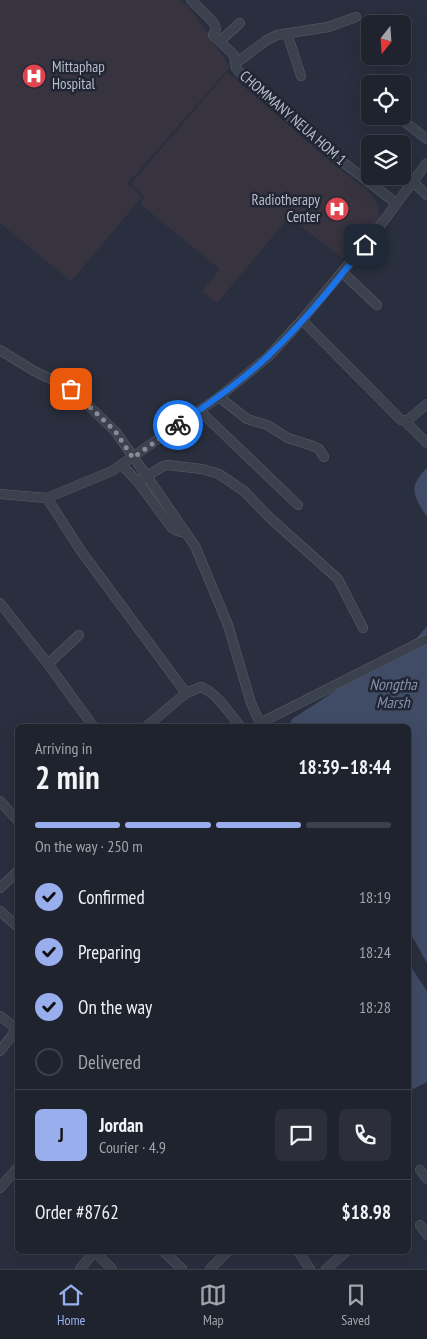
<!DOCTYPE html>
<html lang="en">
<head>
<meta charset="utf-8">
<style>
  :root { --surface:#1f232e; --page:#2c2f3a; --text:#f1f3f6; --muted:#a1a4aa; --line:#3c404a; --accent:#99aeed }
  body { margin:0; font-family:"PT Sans Narrow",sans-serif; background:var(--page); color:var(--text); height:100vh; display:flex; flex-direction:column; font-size:19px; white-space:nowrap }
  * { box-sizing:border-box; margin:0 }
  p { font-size:16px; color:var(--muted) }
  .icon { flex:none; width:28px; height:28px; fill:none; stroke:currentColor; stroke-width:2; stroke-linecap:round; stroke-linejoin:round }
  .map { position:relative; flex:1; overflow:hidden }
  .panel { position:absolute; left:15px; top:724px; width:396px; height:530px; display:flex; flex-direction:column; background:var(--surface); border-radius:8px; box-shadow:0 5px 20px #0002,0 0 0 1px var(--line) }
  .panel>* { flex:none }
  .needle { width:32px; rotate:197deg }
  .fabs { position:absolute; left:361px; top:15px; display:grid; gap:10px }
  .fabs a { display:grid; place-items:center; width:50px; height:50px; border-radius:8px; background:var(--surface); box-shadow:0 5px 20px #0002,0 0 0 1px var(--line); font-size:25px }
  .pin { position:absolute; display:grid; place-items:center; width:42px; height:42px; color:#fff; margin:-21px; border-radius:10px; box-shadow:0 2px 8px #0006 }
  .courier { position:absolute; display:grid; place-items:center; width:50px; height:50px; margin:-25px; border:4px solid #1a73e8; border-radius:50%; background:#fff; color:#222; box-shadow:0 1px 6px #0007 }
  .overview em { font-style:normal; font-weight:800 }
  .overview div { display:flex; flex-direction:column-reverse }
  .overview { display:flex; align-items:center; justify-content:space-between; height:85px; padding:0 20px }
  h1 { font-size:32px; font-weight:800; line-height:38px }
  .bar { display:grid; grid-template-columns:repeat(4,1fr); gap:8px 5px; align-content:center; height:60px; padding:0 20px }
  .bar i { height:6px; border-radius:4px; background:var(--line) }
  .bar .current { background:var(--accent) }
  .bar p { grid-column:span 4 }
  .line { display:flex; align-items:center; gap:12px; padding:0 20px; border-top:1px solid var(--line) }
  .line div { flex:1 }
  .round { display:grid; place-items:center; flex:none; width:52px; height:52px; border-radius:8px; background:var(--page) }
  ol { padding:0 20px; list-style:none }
  li { display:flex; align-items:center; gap:15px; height:55px }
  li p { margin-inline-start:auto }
  li .icon { padding:5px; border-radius:50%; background:var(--accent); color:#111; stroke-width:4 }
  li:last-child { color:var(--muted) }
  li i { width:28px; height:28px; border:2px solid var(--line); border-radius:50% }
  .tabs { display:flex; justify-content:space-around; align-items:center; height:70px; border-top:1px solid var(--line); background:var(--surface); font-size:14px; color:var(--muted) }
  .tabs a { display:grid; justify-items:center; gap:2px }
  .tabs .current { color:var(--accent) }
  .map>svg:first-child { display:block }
  .medical { fill:#373440 }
  .water { fill:#404b65 }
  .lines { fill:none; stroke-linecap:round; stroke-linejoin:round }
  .minor-casing { stroke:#5a5f6c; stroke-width:10 }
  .minor { stroke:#3c414e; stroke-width:9 }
  .done { stroke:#878b98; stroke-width:5; stroke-dasharray:0 9 }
  .route { stroke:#1a73e8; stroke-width:6 }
  .labels { text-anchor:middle; stroke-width:5; stroke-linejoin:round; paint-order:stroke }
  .poi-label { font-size:15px; fill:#b9bdc9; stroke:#212634; text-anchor:start }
  .street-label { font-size:15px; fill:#b9bdc9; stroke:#212634 }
  .water-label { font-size:16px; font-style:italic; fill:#848fad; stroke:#212634 }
</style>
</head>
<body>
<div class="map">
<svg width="427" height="1269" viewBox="0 0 427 1269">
  <rect width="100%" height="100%" fill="#292f3e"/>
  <g class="medical">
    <path d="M0 0H180L189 7 230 67 127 184 142 197 71 281 0 223Z"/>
    <path d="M227 72 333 164 368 190 378 205 379 214V220L346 261 289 217 217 303 202 291 220 269 140 204 145 197 131 184Z"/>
  </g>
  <g class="water">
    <path d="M427 468V517C414 497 407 487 427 468Z"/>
    <path d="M427 626V963L409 931V726H289L292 719 417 638Z"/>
    <path d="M409 964 427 991V1082L409 1091Z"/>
  </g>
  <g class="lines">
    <defs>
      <g id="minor">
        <path d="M191 0 214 23 216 29 213 35 234 55 236 68 243 76 331 153 396 203"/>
        <path d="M287 33 301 76"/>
        <path d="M220 41 240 23"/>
        <path d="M236 63 267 40 277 35 328 27 356 17"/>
        <path d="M397 116 427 139"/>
        <path d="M413 182 427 195"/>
        <path d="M343 273 377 305"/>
        <path d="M302 320 401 420H408L427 404"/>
        <path d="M0 350 34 371 71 389 115 431 146 475 195 546 228 625 251 703 260 723 263 726"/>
        <path d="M219 397 247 419 267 425 288 438 313 446 319 449 324 457"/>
        <path d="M199 410 298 505"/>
        <path d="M405 421 427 443"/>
        <path d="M122 465 138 482 172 528 177 531 185 533"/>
        <path d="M138 482 163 466 167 465 202 469 219 474 244 491 269 517 338 579 363 628"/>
        <path d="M0 494 47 498 112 471 219 397 269 356 302 320 376 231 427 163"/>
        <path d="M47 498 81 551 186 693"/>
        <path d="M0 603 48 664 93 726"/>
        <path d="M48 664 79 635"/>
        <path d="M260 723 427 639"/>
        <path d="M147 726 186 693 201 687C217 693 229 713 240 726"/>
        <path d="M0 801 18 821"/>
        <path d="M0 888 18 871"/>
        <path d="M0 911 18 927"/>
        <path d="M0 1016 18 1030"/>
        <path d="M0 1051 17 1029"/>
        <path d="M420 1170 427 1179"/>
        <path d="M0 1188 18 1167"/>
        <path d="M420 1225 427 1235"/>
        <path d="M163 1251 182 1269"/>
        <path d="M298 1251 310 1269"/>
        <path d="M95 1252 112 1269"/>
        <path d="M80 1269 95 1251"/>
        <path d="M210 1269 228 1251"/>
        <path d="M326 1269 347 1251"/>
      </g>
    </defs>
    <use href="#minor" class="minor-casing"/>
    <use href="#minor" class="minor"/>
  </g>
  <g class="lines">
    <path class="done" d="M71 389 115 431 133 458 178 425"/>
    <path class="route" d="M178 425C209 403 241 382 269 355 304 322 335 283 365 245"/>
  </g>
  <defs>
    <symbol id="hospital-disc" viewBox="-11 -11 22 22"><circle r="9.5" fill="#e0444e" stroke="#212634"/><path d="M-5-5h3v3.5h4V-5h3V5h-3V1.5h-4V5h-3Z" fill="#fff"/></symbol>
  </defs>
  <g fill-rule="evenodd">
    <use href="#hospital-disc" x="20" y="62" width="28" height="28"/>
    <use href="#hospital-disc" x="323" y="195" width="28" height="28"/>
  </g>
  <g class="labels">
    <g class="poi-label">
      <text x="52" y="72">Mittaphap<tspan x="52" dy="17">Hospital</tspan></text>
      <text x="320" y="205" text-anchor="end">Radiotherapy<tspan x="320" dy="17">Center</tspan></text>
    </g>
    <g class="street-label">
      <text transform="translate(293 118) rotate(41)" y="5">CHOMMANY NEUA HOM 1</text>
    </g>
    <g class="water-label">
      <text x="393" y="690">Nongtha<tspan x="393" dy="18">Marsh</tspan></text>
    </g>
  </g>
</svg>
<div class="fabs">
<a><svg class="needle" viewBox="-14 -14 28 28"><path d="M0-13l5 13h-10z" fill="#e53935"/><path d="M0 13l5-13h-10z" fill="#a1a4aa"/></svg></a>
<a><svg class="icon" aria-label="locate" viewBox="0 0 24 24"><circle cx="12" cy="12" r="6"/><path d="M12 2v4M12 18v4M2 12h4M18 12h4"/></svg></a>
<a><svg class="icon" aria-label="layers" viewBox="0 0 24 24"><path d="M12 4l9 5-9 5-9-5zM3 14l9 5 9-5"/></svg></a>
</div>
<div class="pin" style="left:71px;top:389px;background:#ea580c"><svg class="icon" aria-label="bag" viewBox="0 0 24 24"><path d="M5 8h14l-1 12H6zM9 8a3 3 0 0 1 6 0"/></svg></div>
<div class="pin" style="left:365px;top:245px;background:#1f2937"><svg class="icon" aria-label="home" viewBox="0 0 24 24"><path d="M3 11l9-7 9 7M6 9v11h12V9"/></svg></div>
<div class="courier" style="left:178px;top:425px"><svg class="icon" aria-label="bike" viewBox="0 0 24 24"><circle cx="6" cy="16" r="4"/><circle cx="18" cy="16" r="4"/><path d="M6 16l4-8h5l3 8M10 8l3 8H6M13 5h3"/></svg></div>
<section class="panel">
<div class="overview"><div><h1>2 min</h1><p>Arriving in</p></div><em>18:39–18:44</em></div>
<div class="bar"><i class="current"></i><i class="current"></i><i class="current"></i><i></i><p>On the way · 250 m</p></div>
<ol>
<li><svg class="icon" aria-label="check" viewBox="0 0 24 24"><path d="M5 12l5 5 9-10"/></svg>Confirmed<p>18:19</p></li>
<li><svg class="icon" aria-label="check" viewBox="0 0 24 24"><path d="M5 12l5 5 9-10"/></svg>Preparing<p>18:24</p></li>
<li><svg class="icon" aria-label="check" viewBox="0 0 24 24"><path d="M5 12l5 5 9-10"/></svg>On the way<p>18:28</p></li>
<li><i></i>Delivered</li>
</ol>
<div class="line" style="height:90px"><b class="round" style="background:var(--accent);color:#111">J</b><div><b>Jordan</b><p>Courier · 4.9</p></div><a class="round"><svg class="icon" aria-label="chat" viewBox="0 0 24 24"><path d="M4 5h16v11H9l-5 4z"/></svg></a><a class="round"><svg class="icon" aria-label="phone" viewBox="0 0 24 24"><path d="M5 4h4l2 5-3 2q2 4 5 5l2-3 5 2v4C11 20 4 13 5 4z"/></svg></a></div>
<div class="line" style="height:65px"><div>Order #8762</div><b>$18.98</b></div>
</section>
</div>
<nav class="tabs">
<a class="current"><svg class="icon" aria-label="home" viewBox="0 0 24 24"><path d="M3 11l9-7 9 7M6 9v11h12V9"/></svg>Home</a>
<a><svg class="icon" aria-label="map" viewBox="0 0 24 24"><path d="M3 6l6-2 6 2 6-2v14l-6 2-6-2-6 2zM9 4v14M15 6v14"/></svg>Map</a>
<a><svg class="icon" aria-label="saved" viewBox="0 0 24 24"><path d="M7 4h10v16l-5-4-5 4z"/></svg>Saved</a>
</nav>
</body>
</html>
